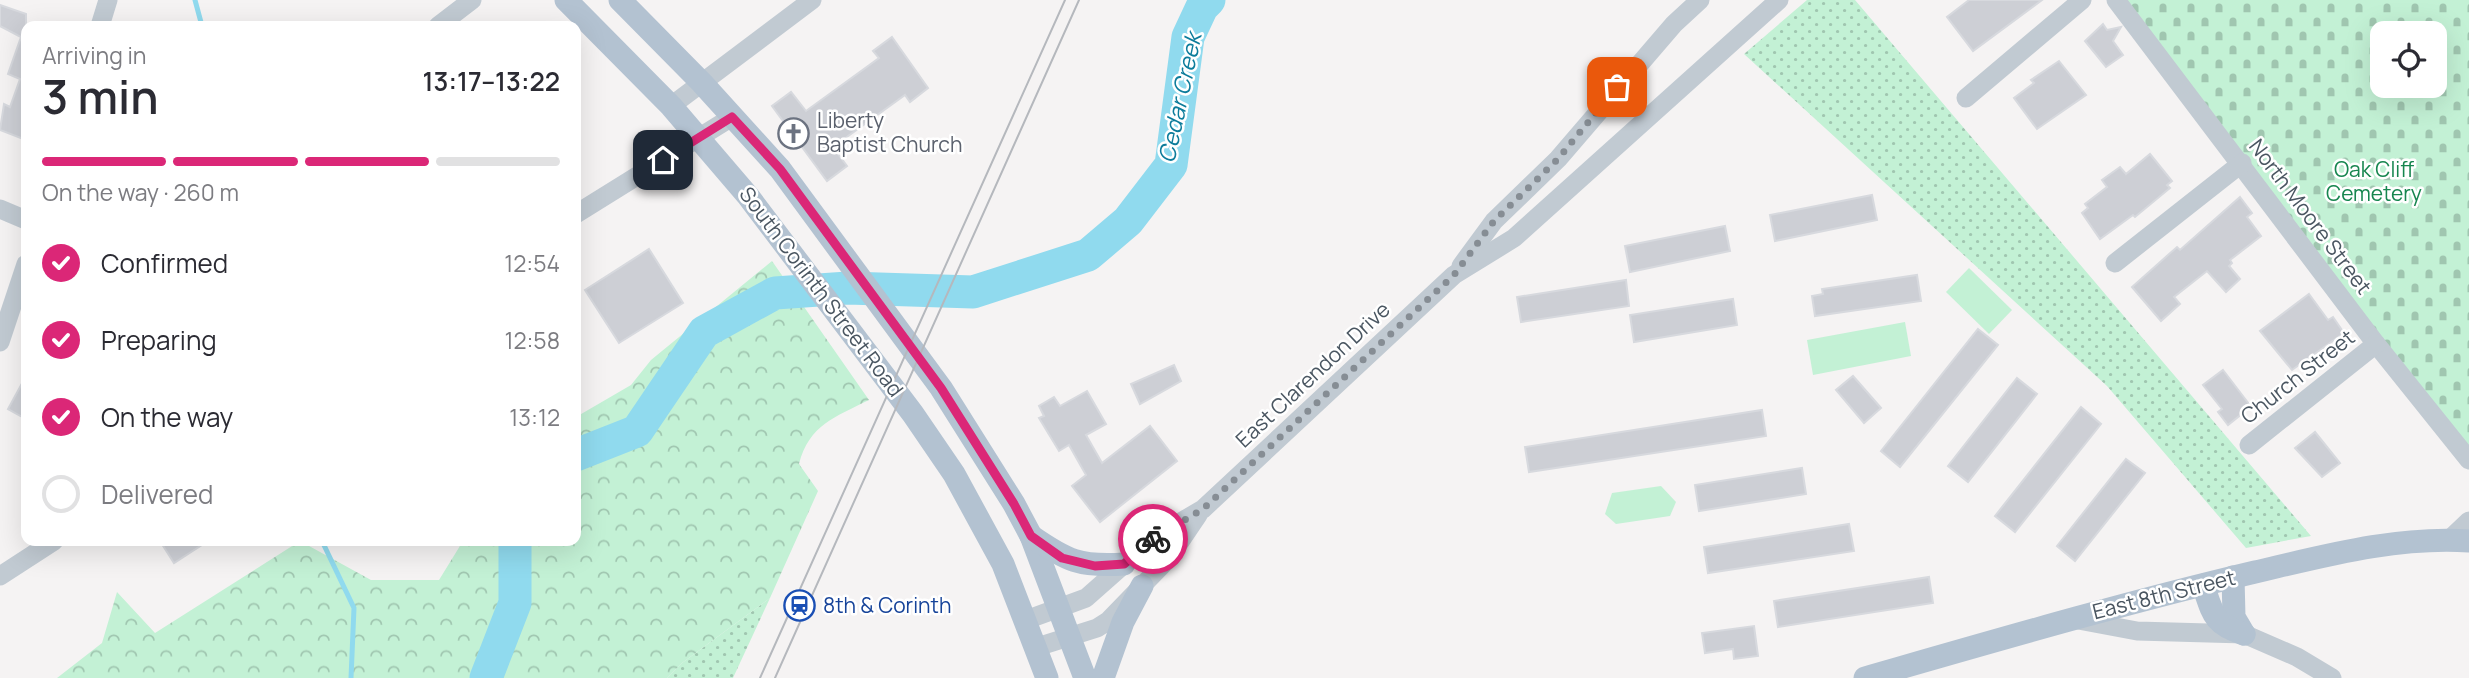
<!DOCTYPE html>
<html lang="en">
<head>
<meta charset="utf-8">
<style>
  :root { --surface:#fff; --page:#f2f2f3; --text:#2b2b33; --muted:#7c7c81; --line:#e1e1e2; --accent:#db2777 }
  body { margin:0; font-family:Manrope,sans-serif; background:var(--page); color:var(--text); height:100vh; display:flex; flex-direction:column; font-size:26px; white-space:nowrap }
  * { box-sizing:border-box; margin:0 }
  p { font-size:23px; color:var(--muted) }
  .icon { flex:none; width:38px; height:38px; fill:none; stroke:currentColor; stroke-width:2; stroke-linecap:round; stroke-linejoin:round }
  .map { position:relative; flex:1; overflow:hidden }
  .side { position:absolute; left:21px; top:21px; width:560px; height:525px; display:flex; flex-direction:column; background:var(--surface); border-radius:14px; box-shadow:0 7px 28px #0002 }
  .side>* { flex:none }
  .fabs { position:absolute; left:2370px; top:21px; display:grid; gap:14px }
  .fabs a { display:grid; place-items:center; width:77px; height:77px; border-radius:14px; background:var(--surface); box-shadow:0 7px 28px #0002; font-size:35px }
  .pin { position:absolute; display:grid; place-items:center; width:60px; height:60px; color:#fff; margin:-30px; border-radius:14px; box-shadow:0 4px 10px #0006 }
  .courier { position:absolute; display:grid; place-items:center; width:70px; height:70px; margin:-35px; border:5px solid #db2777; border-radius:50%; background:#fff; color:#222; box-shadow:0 2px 9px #0007 }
  .head em { font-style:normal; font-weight:600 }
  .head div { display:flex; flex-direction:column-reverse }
  .head { display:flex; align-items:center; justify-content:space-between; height:119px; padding:0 21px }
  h1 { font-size:46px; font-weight:600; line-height:52px }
  .bar { display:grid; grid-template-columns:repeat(4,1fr); gap:10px 7px; align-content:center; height:84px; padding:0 21px }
  .bar i { height:9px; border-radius:5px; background:var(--line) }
  .bar .active { background:var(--accent) }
  .bar p { grid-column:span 4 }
  ol { padding:0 21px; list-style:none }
  li { display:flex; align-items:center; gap:21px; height:77px }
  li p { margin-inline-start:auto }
  li .icon { padding:7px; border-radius:50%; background:var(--accent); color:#fff; stroke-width:4 }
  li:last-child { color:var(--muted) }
  li i { width:38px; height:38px; border:4px solid var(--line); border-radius:50% }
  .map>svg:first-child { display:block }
  .grass { fill:url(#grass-dots) }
  .forest { fill:url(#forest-crowns) }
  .cemetery { fill:url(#cemetery-stones); fill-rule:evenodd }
  .green { fill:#c3f1d5 }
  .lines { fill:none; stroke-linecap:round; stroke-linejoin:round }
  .stream { stroke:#90daee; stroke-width:5 }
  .river { stroke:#90daee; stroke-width:33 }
  .building { fill:#cdcfd5; stroke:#d7d9de; stroke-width:2 }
  .minor { stroke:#c1cad2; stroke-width:19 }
  .major { stroke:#b3c2d1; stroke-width:23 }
  .tram { stroke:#b5b8bd; stroke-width:2 }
  .done { stroke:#868d94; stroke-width:7; stroke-dasharray:0 12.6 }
  .route { stroke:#db2777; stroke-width:9 }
  .labels { text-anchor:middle; stroke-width:5; stroke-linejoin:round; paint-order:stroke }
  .worship-label { font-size:21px; fill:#5b616d; stroke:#fff; text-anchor:start }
  .park-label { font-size:21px; fill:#17864f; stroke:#fff }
  .street-label { font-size:21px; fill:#4a5661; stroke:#fff }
  .transit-label { font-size:21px; fill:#164399; stroke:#fff; text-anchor:start }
  .water-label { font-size:23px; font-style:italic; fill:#0c7c9b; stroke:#fff }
</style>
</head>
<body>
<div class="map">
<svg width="2469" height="678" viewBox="0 0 2469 678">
  <defs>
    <pattern id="grass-dots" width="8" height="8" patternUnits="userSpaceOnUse" patternTransform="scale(1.75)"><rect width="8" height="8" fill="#c3f1d5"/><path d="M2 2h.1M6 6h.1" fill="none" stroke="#a0c6b0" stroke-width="1.8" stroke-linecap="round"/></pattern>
    <pattern id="forest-crowns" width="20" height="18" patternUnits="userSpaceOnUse" patternTransform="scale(1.75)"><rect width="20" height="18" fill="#c3f1d5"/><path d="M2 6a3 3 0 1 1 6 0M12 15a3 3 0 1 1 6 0" fill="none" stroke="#a0c6b0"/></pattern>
    <pattern id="cemetery-stones" width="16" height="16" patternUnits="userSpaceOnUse" patternTransform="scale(1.75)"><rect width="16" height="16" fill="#c3f1d5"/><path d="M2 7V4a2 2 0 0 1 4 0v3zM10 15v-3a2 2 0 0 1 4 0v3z" fill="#a0c6b0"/></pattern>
  </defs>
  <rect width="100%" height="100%" fill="#f5f3f3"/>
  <g class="grass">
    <path d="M1807 0H1855L2311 536 2246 548 2107 386 1744 54Z"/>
    <path d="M770 598 733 678H667L682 663Z"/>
  </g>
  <path class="forest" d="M772 261 869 400C835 417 809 425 799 464L818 491 770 598 682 663 667 678H57L102 643 117 592 155 633 300 541 371 580H439L463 541H576V417L631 385 651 360Z"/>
  <path class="cemetery" d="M2120 0H2469V468ZM2382 33H2434V86H2382Z"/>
  <g class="green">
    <path d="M1969 268 2012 310 1989 334 1946 292Z"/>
    <path d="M1905 322 1911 356 1813 375 1807 340Z"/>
    <path d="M1661 486 1676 502 1670 516 1616 524 1605 514 1612 493Z"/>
  </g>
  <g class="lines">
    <g class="stream">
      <path d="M195 0 202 26"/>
      <path d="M322 541 354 608 351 678"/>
    </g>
    <g class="river">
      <path d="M576 455 637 431 704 332 775 293 848 288 973 292 1088 255 1128 221 1171 165 1188 37 1202 7 1209 0"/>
      <path d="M486 678 515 603V541"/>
    </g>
  </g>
  <g class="building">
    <path d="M1969 0H2042L1973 51 1947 17Z"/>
    <path d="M0 5 26 14V140L0 130 4 104 10 107 20 79 8 74 21 37 0 26Z"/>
    <path d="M2103 24 2107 30 2121 27 2113 41 2123 55 2106 67 2085 41Z"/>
    <path d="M892 37 928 88 910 102 905 95 833 147 847 166 827 181 772 106 791 92 806 111 879 58 873 51Z"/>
    <path d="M2059 61 2086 95 2037 129 2014 98 2034 83 2031 80Z"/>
    <path d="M2150 154 2172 181 2167 185 2170 188 2135 217 2133 215 2100 239 2082 213 2088 208 2085 204 2107 187 2102 180 2120 167 2126 174Z"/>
    <path d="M1872 195 1877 220 1775 241 1770 215Z"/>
    <path d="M2240 197 2252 213 2247 217 2261 236 2230 260 2232 263 2229 266 2240 279 2226 292 2207 271 2174 297 2180 304 2161 321 2132 287 2177 247 2180 250Z"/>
    <path d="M1725 226 1730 251 1630 272 1625 246Z"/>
    <path d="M649 249 683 303 619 343 585 290Z"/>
    <path d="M1917 275 1921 301 1815 316 1812 296 1823 294 1822 289Z"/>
    <path d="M1626 280 1629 306 1521 322 1517 297Z"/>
    <path d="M2309 294 2328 320 2333 317 2344 333 2292 370 2260 331Z"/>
    <path d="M1733 299 1737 325 1634 342 1630 315Z"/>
    <path d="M1978 329 1998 345 1900 467 1881 451Z"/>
    <path d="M1174 365 1181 381 1140 404 1131 384Z"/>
    <path d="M2223 370 2249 404 2241 410 2243 413 2228 425 2218 412 2222 409 2203 385Z"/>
    <path d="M26 376V419L8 409Z"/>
    <path d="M1853 376 1881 408 1864 423 1836 390Z"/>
    <path d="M2017 378 2037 394 1968 482 1948 466Z"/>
    <path d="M1087 391 1106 424 1086 435 1102 463 1150 426 1177 461 1100 522 1072 486 1086 475 1069 445 1059 451 1039 418 1044 416 1039 406 1054 397 1060 406Z"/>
    <path d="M2081 407 2101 424 2015 532 1995 516Z"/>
    <path d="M1762 410 1766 436 1529 472 1525 447Z"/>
    <path d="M2315 432 2340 463 2322 477 2295 448Z"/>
    <path d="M2126 459 2145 473 2075 561 2057 546Z"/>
    <path d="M1802 468 1806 494 1699 511 1695 485Z"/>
    <path d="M1849 524 1854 551 1708 573 1704 547Z"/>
    <path d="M160 541H208L174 563Z"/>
    <path d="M1929 577 1933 603 1778 627 1774 601Z"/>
    <path d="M1754 626 1758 656 1734 659 1733 649 1705 653 1702 633Z"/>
  </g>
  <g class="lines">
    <g class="minor">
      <path d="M2116 0 2376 344 2469 460"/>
      <path d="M100 26 108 0"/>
      <path d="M438 26 472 0"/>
      <path d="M1966 98 2082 0"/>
      <path d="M671 106 812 0"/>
      <path d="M0 209 26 220"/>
      <path d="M576 214 732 117"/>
      <path d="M2115 263 2242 163"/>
      <path d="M1461 266 1494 221 1558 159 1674 24 1700 0"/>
      <path d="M0 342 26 264"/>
      <path d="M2249 445 2376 344"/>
      <path d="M2449 540 2469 521"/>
      <path d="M0 576 54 541"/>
      <path d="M2073 619 2137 631 2244 634 2297 657 2332 678"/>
      <path d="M1026 620 1086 598 1155 537 1203 509 1454 275 1514 238 1779 0"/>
      <path d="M1037 647 1097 628 1108 621 1169 558 1198 515"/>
    </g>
    <g class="major">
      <path d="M566 0 671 106 748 196 913 414 954 474 1003 564 1047 678"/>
      <path d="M620 0 702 83 780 169 941 388 1014 504 1031 536 1085 678"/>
      <path d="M1031 536C1067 561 1080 567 1124 564"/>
      <path d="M2233 577 2234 617 2244 634"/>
      <path d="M2203 585C2213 614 2213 624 2244 634"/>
      <path d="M1103 678 1123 622 1142 586"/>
      <path d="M1865 678C1994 641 2124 603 2255 572 2324 556 2397 536 2469 541"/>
    </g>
    <g class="tram">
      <path d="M760 678 1065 0"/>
      <path d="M775 678 1079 0"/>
    </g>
  </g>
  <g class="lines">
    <path class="done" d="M1153 539 1203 509 1454 275 1494 221 1558 159 1617 87"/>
    <path class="route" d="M663 160 732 117 780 169 941 388 1014 504 1031 536 1062 558 1095 566 1124 564 1153 539"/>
  </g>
  <defs>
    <symbol id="church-ring" viewBox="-11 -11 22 22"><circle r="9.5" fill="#fff" stroke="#6b7280" stroke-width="1.5"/><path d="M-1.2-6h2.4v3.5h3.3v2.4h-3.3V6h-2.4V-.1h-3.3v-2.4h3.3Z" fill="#6b7280"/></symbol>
    <symbol id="station-ring" viewBox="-11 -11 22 22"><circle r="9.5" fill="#fff" stroke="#1a4fb4" stroke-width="1.5"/><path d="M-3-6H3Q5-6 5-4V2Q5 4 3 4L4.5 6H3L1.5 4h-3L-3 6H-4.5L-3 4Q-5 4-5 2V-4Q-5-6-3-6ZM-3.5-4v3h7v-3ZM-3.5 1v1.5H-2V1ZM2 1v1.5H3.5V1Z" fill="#1a4fb4"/></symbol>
  </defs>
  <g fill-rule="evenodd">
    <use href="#church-ring" x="776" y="116" width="35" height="35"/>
    <use href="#station-ring" x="782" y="588" width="35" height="35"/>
  </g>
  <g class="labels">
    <g class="worship-label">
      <text x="817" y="128">Liberty<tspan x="817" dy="24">Baptist Church</tspan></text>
    </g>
    <g class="park-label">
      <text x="2374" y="177">Oak Cliff<tspan x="2374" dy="24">Cemetery</tspan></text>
    </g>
    <g class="street-label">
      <text transform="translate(2310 217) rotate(53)" y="7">North Moore Street</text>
      <text transform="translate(821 292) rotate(53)" y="7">South Corinth Street Road</text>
      <text transform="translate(1313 375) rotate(-43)" y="7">East Clarendon Drive</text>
      <text transform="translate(2298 377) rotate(-38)" y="7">Church Street</text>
      <text transform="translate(2164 595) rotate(-14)" y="7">East 8th Street</text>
    </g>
    <g class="transit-label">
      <text x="823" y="613">8th &amp; Corinth</text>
    </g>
    <g class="water-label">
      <text transform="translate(1180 98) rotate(-78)" y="8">Cedar Creek</text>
    </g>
  </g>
</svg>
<div class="fabs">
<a><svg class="icon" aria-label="locate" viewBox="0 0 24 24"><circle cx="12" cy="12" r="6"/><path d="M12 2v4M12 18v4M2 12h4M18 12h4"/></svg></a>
</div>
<div class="pin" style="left:1617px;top:87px;background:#ea580c"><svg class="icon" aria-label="bag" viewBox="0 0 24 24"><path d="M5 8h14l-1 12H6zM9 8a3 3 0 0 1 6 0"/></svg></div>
<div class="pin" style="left:663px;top:160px;background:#1f2937"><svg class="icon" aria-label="home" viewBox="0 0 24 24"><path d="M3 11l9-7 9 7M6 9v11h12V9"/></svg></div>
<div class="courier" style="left:1153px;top:539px"><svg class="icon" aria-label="bike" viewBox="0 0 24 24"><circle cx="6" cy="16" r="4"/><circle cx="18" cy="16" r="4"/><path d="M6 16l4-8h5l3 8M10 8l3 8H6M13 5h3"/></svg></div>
<section class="side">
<div class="head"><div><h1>3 min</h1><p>Arriving in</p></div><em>13:17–13:22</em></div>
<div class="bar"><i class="active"></i><i class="active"></i><i class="active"></i><i></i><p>On the way · 260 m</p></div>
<ol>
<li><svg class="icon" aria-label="check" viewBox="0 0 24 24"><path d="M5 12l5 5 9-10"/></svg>Confirmed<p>12:54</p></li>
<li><svg class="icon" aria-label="check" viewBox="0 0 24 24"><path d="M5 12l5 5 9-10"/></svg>Preparing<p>12:58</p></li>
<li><svg class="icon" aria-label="check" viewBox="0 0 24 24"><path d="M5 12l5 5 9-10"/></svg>On the way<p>13:12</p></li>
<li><i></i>Delivered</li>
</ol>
</section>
</div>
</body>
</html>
